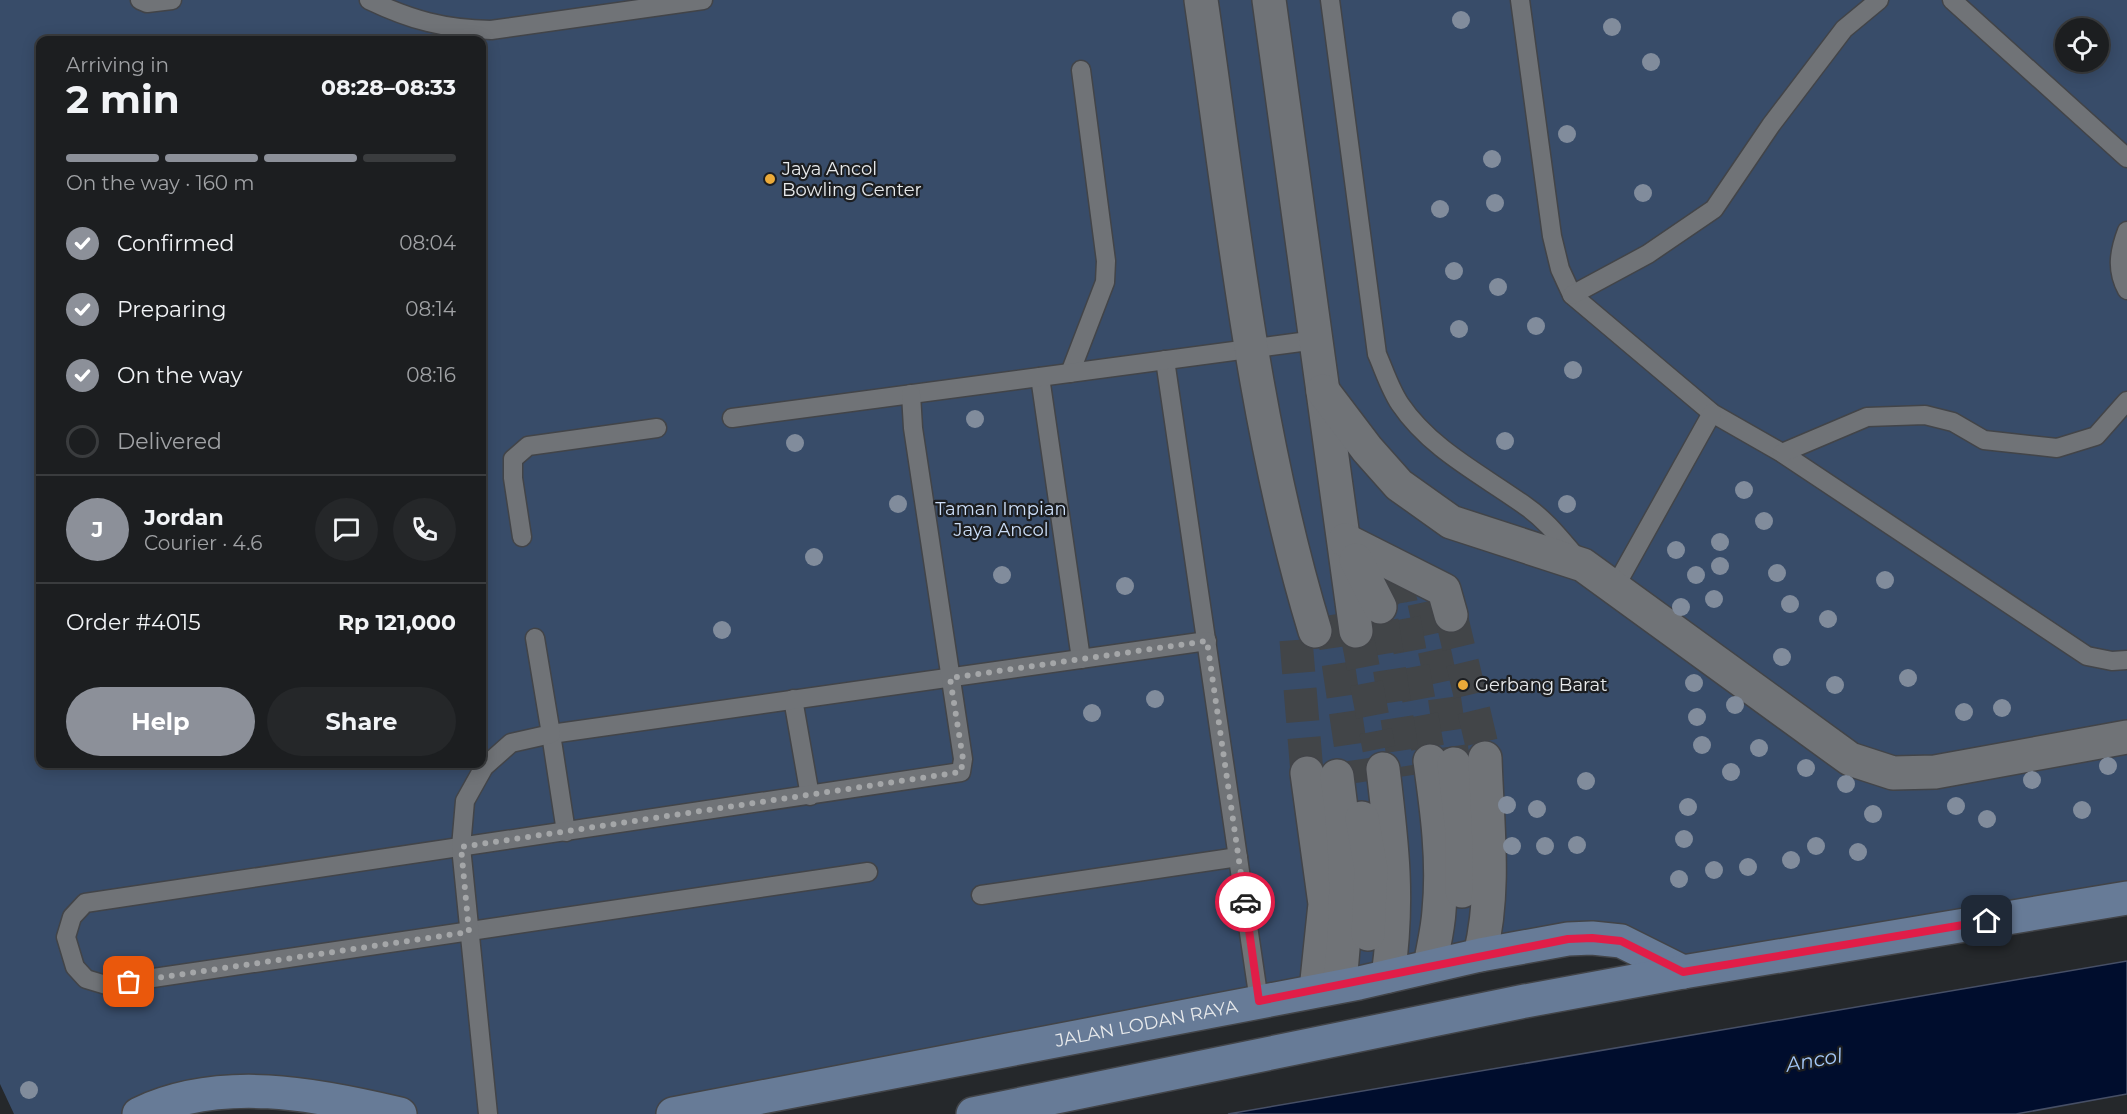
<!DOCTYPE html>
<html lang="en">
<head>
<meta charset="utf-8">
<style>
  :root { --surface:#1c1e20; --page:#252729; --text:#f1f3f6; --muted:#a0a2a5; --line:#3a3c3e; --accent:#8c9099 }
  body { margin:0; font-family:Montserrat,sans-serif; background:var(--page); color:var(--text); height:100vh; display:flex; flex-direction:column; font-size:22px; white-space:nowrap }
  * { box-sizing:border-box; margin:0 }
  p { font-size:20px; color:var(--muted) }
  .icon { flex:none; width:33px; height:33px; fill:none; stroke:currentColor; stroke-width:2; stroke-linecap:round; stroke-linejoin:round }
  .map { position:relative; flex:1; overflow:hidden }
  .panel { position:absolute; left:36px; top:36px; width:450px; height:732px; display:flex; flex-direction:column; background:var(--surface); border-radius:12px; box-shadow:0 3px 15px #0003,0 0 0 2px var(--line) }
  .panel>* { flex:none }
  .fabs { position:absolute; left:2055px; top:18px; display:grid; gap:12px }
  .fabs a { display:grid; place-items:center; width:54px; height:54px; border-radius:50%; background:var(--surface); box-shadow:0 3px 15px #0003,0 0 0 2px var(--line); font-size:30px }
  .pin { position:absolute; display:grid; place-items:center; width:51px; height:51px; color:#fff; margin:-26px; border-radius:12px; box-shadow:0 3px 9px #0006 }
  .courier { position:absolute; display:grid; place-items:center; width:60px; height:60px; margin:-30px; border:4px solid #e11d48; border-radius:50%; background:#fff; color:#222; box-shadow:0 2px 8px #0007 }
  .headline em { font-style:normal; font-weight:700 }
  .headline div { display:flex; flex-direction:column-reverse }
  .headline { display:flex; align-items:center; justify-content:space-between; height:102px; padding:0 30px }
  h1 { font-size:39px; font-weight:700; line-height:45px }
  .bar { display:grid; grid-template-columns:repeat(4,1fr); gap:9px 6px; align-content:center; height:72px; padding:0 30px }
  .bar i { height:8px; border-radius:4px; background:var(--line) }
  .bar .on { background:var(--accent) }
  .bar p { grid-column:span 4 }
  .line { display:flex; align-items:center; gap:15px; padding:0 30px; border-top:2px solid var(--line) }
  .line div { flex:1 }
  .round { display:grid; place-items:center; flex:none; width:63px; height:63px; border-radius:32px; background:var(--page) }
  ol { padding:0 30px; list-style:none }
  li { display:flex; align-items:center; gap:18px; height:66px }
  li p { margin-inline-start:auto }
  li .icon { padding:6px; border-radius:50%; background:var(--accent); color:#fff; stroke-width:4 }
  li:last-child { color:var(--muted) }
  li i { width:33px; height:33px; border:3px solid var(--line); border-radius:50% }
  .button { display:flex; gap:12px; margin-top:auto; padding:12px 30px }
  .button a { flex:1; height:69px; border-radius:36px; background:var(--accent); color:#fff; font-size:24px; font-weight:700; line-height:69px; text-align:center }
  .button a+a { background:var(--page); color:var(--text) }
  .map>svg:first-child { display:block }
  .green { fill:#384c69; fill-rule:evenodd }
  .water { fill:#000d2d; stroke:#464f66; stroke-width:1.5 }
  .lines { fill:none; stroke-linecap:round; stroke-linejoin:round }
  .minor-tunnel { stroke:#424548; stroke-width:33; stroke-dasharray:33 16; stroke-linecap:butt }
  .service-casing { stroke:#424448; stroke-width:21 }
  .minor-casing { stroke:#424448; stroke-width:36 }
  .secondary-casing { stroke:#424448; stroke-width:36 }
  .service { stroke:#707377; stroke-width:18 }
  .minor { stroke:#707377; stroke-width:33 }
  .secondary { stroke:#677b97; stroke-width:33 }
  .tree { fill:#818c9c }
  .done { stroke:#a4a6a8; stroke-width:6; stroke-dasharray:0 10.8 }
  .route { stroke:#e11d48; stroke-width:8 }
  .poi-dot { fill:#ebaa39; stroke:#1c1e21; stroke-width:2 }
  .labels { text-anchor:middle; stroke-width:4.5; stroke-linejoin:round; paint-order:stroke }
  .poi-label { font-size:18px; fill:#e8eaec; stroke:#1c1e21; text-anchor:start }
  .park-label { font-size:18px; fill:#ccdef8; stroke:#1c1e21 }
  .street-label { font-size:18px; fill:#e8eaec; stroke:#1c1e21 }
  .water-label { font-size:20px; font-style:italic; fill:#a5c9fa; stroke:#1c1e21 }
</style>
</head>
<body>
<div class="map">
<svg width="2127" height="1114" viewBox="0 0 2127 1114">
  <rect width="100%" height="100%" fill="#25282b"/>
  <path class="green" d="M0 0H2127V898L1683 972 1621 941 673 1114H400L268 1091 138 1114H14L0 1084ZM2066 28H2098V62H2066ZM40 40H482V764H40Z"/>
  <path class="water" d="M2127 961V1094L2016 1114H1228Z"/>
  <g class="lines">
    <g class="minor-tunnel">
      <path d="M1389 570 1420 592 1423 598 1444 695 1454 764"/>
      <path d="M1380 578 1401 602 1430 761"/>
      <path d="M1331 615 1356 783"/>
      <path d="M1451 615 1485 758"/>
      <path d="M1382 621 1406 776"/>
      <path d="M1357 635 1379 749"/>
      <path d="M1296 640 1307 773"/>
    </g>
    <defs>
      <g id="service">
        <path d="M140 0 147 3 172 0"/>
        <path d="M369 0C411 20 444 29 491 30L703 0"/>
        <path d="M1330 0 1377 354C1384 370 1390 389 1400 404 1431 450 1483 475 1527 507 1547 521 1562 541 1578 559"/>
        <path d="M1520 0 1552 236 1560 269 1572 295 1712 413 1782 453 2087 656 2112 661 2127 660"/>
        <path d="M1952 0 2127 158"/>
        <path d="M2127 231C2119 252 2116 270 2127 290"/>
        <path d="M1572 295 1648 254 1714 209 1771 125 1844 29 1879 0"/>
        <path d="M1165 360 1259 1001"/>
        <path d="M1070 373 1105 282 1106 261 1081 70"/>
        <path d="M1040 377 1081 659"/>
        <path d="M732 418 1316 340"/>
        <path d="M1782 453 1867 417 1925 415 1953 422 1984 440 2057 448 2096 436 2127 401"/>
        <path d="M522 537 513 478V459L528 446 657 428"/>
        <path d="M1615 587 1712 413"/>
        <path d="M793 699 810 796"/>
        <path d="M566 832 551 734 1207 641"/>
        <path d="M868 872 106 985 86 979 75 967 66 937 72 917 85 903 961 772 963 759 913 428 911 394"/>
        <path d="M981 895 1238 857"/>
        <path d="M488 1114 461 847 465 801 484 767 511 743 551 734 535 638"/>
      </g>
      <g id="minor">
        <path d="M1201 0C1232 211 1253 427 1315 631"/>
        <path d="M1269 0 1356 631"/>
        <path d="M1323 391 1367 449 1399 485 1451 522 1583 565 1850 759 1893 773 1935 772 2127 737"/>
        <path d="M1345 540 1444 590 1451 615"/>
        <path d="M1356 560 1380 607"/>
        <path d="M1430 761C1437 810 1444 861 1439 911 1438 929 1433 948 1430 966"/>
        <path d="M1454 764 1462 831V891"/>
        <path d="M1383 769C1392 844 1399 900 1388 976"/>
        <path d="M1307 773 1325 904 1316 990"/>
        <path d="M1337 776C1347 849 1349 913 1339 986"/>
        <path d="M1362 818 1371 869 1368 934"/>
        <path d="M1480 955C1496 890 1487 824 1485 758"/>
      </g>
      <g id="secondary">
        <path d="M139 1114C220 1075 316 1094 400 1114"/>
        <path id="s1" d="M673 1114 1359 983 1480 955 1568 939 1592 938 1621 941 1683 972"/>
        <path d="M973 1114 1525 1001 1683 972 2127 898"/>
      </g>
    </defs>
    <use href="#service" class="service-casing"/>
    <use href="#minor" class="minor-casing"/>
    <use href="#secondary" class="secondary-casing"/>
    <use href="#service" class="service"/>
    <use href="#minor" class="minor"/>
    <use href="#secondary" class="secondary"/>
  </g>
  <g class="tree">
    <circle cx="1461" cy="20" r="9"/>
    <circle cx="1612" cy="27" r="9"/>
    <circle cx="1651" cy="62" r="9"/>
    <circle cx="1567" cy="134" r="9"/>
    <circle cx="1492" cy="159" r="9"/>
    <circle cx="1643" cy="193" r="9"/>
    <circle cx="1495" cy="203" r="9"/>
    <circle cx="1440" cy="209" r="9"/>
    <circle cx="1454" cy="271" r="9"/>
    <circle cx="1498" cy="287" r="9"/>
    <circle cx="1536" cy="326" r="9"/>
    <circle cx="1459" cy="329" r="9"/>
    <circle cx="1573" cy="370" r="9"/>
    <circle cx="975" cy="419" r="9"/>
    <circle cx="1505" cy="441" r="9"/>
    <circle cx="795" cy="443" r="9"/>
    <circle cx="1744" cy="490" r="9"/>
    <circle cx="898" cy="504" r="9"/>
    <circle cx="1567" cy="504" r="9"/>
    <circle cx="1764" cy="521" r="9"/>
    <circle cx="1720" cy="542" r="9"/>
    <circle cx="1676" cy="550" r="9"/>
    <circle cx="814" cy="557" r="9"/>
    <circle cx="1720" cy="566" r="9"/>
    <circle cx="1777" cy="573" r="9"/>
    <circle cx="1002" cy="575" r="9"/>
    <circle cx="1696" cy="575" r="9"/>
    <circle cx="1885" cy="580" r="9"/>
    <circle cx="1125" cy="586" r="9"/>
    <circle cx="1714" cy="599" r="9"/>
    <circle cx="1790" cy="604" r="9"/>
    <circle cx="1681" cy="607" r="9"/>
    <circle cx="1828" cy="619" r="9"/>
    <circle cx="722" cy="630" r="9"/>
    <circle cx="1782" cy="657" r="9"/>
    <circle cx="1908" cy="678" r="9"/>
    <circle cx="1694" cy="683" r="9"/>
    <circle cx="1835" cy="685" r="9"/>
    <circle cx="1155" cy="699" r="9"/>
    <circle cx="1735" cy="705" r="9"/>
    <circle cx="2002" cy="708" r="9"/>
    <circle cx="1964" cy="712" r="9"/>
    <circle cx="1092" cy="713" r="9"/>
    <circle cx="1697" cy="717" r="9"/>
    <circle cx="1702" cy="745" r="9"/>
    <circle cx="1759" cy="748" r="9"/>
    <circle cx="2108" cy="766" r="9"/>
    <circle cx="1806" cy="768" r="9"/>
    <circle cx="1731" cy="772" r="9"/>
    <circle cx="2032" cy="780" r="9"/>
    <circle cx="1586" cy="781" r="9"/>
    <circle cx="1846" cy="784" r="9"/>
    <circle cx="1507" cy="805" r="9"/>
    <circle cx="1956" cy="806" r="9"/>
    <circle cx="1688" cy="807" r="9"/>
    <circle cx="1537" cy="809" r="9"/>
    <circle cx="2082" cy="810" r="9"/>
    <circle cx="1873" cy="814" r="9"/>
    <circle cx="1987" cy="819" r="9"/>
    <circle cx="1684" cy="839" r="9"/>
    <circle cx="1577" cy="845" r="9"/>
    <circle cx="1512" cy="846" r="9"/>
    <circle cx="1545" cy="846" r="9"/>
    <circle cx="1816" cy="846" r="9"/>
    <circle cx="1858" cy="852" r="9"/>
    <circle cx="1791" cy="860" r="9"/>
    <circle cx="1748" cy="867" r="9"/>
    <circle cx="1714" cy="870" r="9"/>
    <circle cx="1679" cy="879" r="9"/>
    <circle cx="29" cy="1090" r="9"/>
  </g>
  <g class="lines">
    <path class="done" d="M129 982 469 932 461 847 961 772 963 759 950 678 1207 641 1245 902"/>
    <path class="route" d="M1245 902 1259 1001 1568 939 1592 938 1621 941 1683 972 1987 921"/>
  </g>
  <g class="poi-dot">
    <circle cx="770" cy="179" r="6"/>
    <circle cx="1463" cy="685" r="6"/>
  </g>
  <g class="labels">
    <g class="poi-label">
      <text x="782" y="175">Jaya Ancol<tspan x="782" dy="21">Bowling Center</tspan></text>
      <text x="1475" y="691">Gerbang Barat</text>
    </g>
    <g class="park-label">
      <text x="1001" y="515">Taman Impian<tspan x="1001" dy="21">Jaya Ancol</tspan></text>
    </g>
    <g class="street-label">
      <text dy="6" stroke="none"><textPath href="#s1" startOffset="482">JALAN LODAN RAYA</textPath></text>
    </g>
    <g class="water-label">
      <text transform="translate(1814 1060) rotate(-10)" y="7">Ancol</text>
    </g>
  </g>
</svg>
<div class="fabs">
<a><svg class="icon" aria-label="locate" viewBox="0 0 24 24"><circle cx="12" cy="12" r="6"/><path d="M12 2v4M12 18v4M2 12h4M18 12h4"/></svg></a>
</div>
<div class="pin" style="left:129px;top:982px;background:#ea580c"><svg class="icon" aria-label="bag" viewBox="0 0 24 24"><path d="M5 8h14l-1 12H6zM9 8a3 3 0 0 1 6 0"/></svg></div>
<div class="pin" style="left:1987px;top:921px;background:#1f2937"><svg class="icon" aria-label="home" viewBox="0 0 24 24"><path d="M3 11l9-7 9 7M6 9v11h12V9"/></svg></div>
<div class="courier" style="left:1245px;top:902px"><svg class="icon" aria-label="car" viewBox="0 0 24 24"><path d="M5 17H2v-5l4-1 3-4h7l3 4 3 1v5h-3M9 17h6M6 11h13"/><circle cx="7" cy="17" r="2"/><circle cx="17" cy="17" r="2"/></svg></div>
<section class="panel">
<div class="headline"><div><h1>2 min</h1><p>Arriving in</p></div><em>08:28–08:33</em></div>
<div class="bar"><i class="on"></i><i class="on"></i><i class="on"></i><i></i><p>On the way · 160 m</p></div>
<ol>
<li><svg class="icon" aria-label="check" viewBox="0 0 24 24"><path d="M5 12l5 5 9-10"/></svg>Confirmed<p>08:04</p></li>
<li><svg class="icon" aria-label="check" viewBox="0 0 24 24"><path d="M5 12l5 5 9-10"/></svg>Preparing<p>08:14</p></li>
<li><svg class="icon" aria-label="check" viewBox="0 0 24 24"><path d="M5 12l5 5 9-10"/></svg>On the way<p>08:16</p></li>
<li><i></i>Delivered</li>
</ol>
<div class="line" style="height:108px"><b class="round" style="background:var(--accent);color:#fff">J</b><div><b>Jordan</b><p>Courier · 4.6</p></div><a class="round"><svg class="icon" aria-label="chat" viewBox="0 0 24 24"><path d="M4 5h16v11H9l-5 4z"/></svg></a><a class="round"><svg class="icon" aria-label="phone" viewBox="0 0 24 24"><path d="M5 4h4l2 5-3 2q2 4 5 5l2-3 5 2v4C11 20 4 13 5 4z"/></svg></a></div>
<div class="line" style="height:78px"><div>Order #4015</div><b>Rp 121,000</b></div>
<div class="button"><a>Help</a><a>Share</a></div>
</section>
</div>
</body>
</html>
